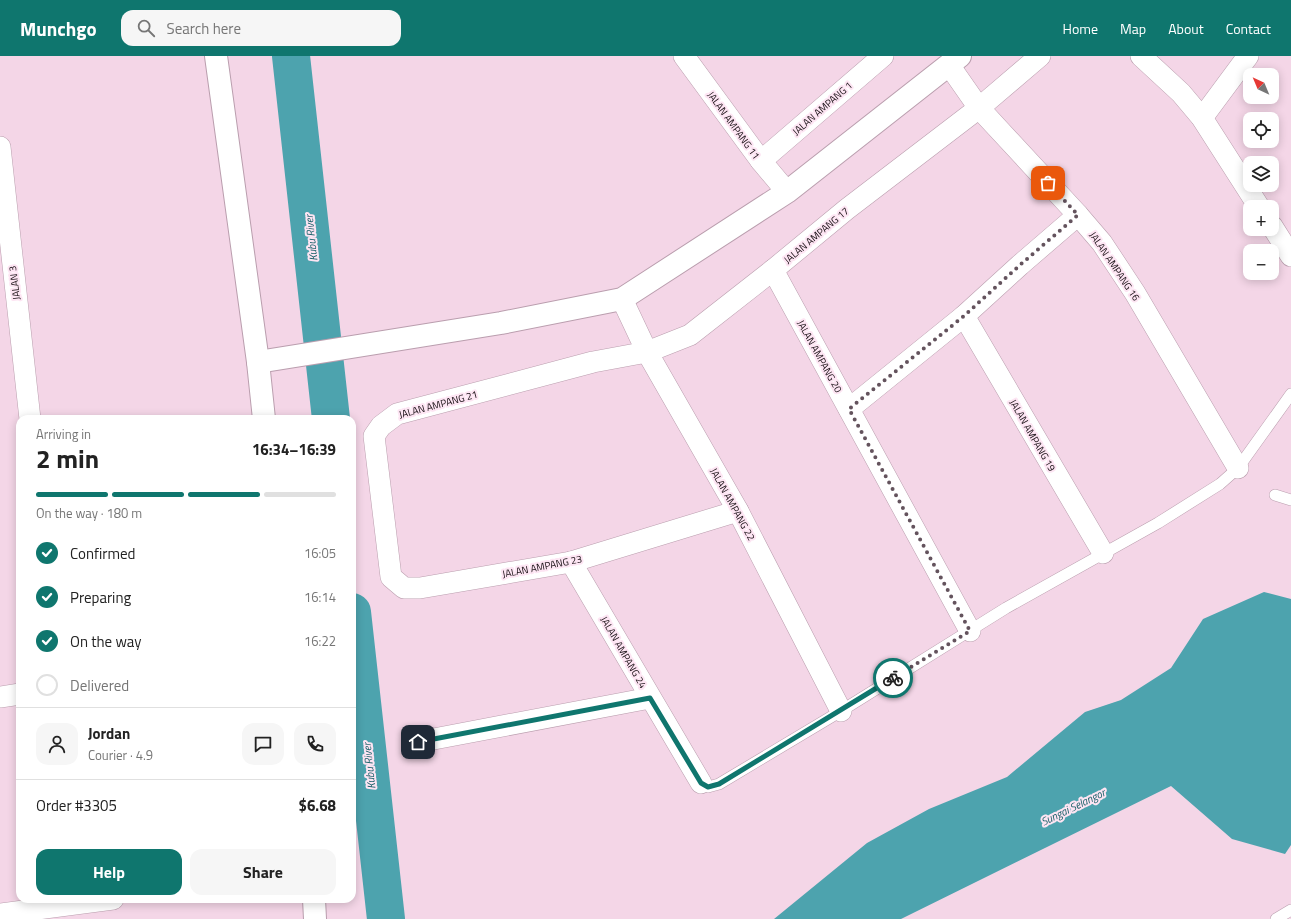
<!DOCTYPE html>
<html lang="en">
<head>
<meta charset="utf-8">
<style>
  :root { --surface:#fff; --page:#f6f6f6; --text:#222; --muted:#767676; --line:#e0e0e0; --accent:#0f766e }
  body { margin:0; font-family:"Titillium Web",sans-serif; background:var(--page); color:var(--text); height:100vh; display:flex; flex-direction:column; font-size:15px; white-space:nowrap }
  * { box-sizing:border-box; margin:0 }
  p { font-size:13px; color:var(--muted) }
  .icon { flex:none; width:22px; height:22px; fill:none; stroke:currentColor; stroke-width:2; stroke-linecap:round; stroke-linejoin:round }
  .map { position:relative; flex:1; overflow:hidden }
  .side { position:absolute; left:16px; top:359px; width:340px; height:488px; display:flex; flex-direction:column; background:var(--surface); border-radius:12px; box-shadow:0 2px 10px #0003 }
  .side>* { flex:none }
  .needle { width:26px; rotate:316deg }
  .buttons { position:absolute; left:1243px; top:12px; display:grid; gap:8px }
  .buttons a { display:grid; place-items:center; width:36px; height:36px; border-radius:8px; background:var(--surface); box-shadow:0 2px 10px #0003; font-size:20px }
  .pin { position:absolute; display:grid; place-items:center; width:34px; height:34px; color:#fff; margin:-17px; border-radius:8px; box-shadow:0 2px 6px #0006 }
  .courier { position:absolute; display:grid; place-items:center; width:40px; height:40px; margin:-20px; border:3px solid #0f766e; border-radius:50%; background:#fff; color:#222; box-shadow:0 1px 5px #0007 }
  .overview em { font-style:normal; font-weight:700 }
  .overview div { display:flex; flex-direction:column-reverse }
  .overview { display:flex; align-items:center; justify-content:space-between; height:68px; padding:0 20px }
  h1 { font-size:26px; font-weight:700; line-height:30px }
  .bar { display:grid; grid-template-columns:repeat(4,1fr); gap:6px 4px; align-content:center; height:48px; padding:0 20px }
  .bar i { height:5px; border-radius:3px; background:var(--line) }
  .bar .on { background:var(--accent) }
  .bar p { grid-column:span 4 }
  .line { display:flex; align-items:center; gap:10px; padding:0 20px; border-top:1px solid var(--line) }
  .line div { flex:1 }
  .round { display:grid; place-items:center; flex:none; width:42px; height:42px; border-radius:12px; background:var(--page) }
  ol { padding:0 20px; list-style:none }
  li { display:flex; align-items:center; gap:12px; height:44px }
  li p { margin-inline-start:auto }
  li .icon { padding:4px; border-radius:50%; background:var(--accent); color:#fff; stroke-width:4 }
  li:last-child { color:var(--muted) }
  li i { width:22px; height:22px; border:2px solid var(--line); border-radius:50% }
  .primary-button { display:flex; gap:8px; margin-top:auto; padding:8px 20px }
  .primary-button a { flex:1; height:46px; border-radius:12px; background:var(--accent); color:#fff; font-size:16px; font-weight:700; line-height:46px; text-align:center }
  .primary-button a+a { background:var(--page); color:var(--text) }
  header { display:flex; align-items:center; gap:24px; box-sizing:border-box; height:56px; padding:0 20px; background:var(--accent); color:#fff }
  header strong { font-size:19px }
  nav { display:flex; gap:22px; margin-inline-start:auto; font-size:14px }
  .search { width:280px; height:36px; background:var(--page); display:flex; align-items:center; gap:10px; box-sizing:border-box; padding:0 14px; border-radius:12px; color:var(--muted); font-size:15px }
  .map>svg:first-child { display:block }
  .water { fill:#4da3ae }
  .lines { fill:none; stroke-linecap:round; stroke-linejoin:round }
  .river { stroke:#4da3ae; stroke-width:38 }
  .service-casing { stroke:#ba9eae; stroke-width:12 }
  .minor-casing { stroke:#ba9eae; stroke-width:22 }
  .tertiary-casing { stroke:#ba9eae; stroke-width:24 }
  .service { stroke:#fff; stroke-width:11 }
  .minor { stroke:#fff; stroke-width:21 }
  .tertiary { stroke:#fff; stroke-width:22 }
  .done { stroke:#64535d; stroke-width:4; stroke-dasharray:0 7.2 }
  .route { stroke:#0f766e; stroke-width:5 }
  .labels { text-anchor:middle; stroke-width:4; stroke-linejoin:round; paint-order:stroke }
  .street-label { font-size:10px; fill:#160d12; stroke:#fde5f3 }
  .water-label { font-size:11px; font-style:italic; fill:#1a6169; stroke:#fde5f3 }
</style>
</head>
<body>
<header>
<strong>Munchgo</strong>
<div class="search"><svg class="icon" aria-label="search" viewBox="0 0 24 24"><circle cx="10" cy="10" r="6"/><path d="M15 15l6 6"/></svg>Search here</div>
<nav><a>Home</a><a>Map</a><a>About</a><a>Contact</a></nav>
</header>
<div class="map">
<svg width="1291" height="863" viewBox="0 0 1291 863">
  <rect width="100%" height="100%" fill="#f4d6e7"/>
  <path class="water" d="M1264 536 1291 543V789L1285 798 1232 783 1171 730 901 863H774L867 787 929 753 1007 721 1085 656 1121 644 1171 612 1203 563Z"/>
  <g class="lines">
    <g class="river">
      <path d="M291 0 331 363"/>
      <path d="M352 556 386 863"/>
    </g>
    <defs>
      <g id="service">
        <path d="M1275 439 1291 444"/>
        <path d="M701 727 708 731 719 728 841 655 1006 552 1158 467 1220 428 1238 412 1291 338"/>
        <path d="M1276 863 1291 854"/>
      </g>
      <g id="minor">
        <path d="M684 0 761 105 787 136"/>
        <path d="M1141 0 1181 37 1202 62 1259 151"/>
        <path d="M949 9 979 52 1078 159 1102 187 1135 237 1238 412"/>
        <path d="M1202 62 1248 0"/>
        <path d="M0 91 30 363"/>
        <path d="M761 105 883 0"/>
        <path d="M1272 170 1291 200"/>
        <path d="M773 214 970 575"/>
        <path d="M622 243 647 296 738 455 841 655"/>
        <path d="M964 260 1103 497"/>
        <path d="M849 353 964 260 1020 209 1078 159"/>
        <path d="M738 455 571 506 420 532H404L391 521 374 380 381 370 397 358 593 306 647 296 690 279 773 214 847 153 979 52 1040 0"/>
        <path d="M571 506 701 727"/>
        <path d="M0 641 20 638"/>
        <path d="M418 686 650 642"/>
        <path d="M0 858 113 843"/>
      </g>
      <g id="tertiary">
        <path d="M216 0 258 306 264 363"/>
        <path d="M258 306 501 267 622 243 787 136 960 0"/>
        <path d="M314 843 315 863"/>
      </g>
    </defs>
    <use href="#service" class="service-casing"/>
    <use href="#minor" class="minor-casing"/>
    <use href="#tertiary" class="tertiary-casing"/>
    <use href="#service" class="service"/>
    <use href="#minor" class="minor"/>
    <use href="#tertiary" class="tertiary"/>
  </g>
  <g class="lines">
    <path class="done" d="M893 622 970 575 849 353 964 260 1020 209 1078 159 1048 127"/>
    <path class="route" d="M418 686 650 642 701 727 708 731 719 728 893 622"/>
  </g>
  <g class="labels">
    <g class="street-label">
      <text transform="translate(822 52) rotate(-41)" y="4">JALAN AMPANG 1</text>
      <text transform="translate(734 69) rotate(54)" y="4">JALAN AMPANG 11</text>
      <text transform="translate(816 179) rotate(-40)" y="4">JALAN AMPANG 17</text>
      <text transform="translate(1115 210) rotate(56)" y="4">JALAN AMPANG 16</text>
      <text transform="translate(14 227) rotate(-97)" y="4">JALAN 3</text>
      <text transform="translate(820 300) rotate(61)" y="4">JALAN AMPANG 20</text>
      <text transform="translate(438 348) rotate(-15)" y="4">JALAN AMPANG 21</text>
      <text transform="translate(1033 379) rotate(60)" y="4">JALAN AMPANG 19</text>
      <text transform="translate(733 448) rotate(61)" y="4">JALAN AMPANG 22</text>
      <text transform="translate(542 510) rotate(-11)" y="4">JALAN AMPANG 23</text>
      <text transform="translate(624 596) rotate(60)" y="4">JALAN AMPANG 24</text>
    </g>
    <g class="water-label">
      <text transform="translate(311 182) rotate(-96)" y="4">Kubu River</text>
      <text transform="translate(369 710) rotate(-96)" y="4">Kubu River</text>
      <text transform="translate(1073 751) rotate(-26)" y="4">Sungai Selangor</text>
    </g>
  </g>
</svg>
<div class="buttons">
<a><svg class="needle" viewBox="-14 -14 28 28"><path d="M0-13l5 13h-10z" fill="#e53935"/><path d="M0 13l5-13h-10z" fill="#767676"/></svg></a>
<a><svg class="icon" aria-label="locate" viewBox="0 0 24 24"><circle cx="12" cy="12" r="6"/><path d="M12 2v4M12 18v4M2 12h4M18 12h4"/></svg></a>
<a><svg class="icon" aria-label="layers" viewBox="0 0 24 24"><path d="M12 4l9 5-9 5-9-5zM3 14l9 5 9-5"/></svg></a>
<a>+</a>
<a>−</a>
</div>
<div class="pin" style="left:1048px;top:127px;background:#ea580c"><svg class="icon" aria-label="bag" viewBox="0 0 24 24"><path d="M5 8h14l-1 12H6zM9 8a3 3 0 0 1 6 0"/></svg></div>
<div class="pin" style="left:418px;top:686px;background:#1f2937"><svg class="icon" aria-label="home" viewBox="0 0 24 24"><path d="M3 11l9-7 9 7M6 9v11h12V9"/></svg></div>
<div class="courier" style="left:893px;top:622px"><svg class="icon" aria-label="bike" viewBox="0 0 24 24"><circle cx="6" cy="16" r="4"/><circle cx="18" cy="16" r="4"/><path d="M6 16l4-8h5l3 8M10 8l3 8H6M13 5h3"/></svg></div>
<section class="side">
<div class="overview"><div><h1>2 min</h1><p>Arriving in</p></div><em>16:34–16:39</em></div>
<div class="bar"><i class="on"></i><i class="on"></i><i class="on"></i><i></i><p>On the way · 180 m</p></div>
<ol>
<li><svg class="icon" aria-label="check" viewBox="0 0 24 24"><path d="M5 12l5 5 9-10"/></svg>Confirmed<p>16:05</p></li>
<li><svg class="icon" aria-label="check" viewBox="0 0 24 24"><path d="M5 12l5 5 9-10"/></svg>Preparing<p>16:14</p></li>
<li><svg class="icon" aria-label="check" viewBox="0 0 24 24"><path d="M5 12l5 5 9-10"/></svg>On the way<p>16:22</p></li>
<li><i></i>Delivered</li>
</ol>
<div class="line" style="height:72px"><a class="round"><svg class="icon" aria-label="person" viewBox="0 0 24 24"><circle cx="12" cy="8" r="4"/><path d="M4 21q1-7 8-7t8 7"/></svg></a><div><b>Jordan</b><p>Courier · 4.9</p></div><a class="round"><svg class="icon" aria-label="chat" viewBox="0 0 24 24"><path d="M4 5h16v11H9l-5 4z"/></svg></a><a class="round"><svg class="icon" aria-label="phone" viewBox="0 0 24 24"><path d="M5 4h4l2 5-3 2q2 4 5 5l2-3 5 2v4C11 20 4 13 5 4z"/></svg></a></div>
<div class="line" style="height:52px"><div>Order #3305</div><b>$6.68</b></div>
<div class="primary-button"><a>Help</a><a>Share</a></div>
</section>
</div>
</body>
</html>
